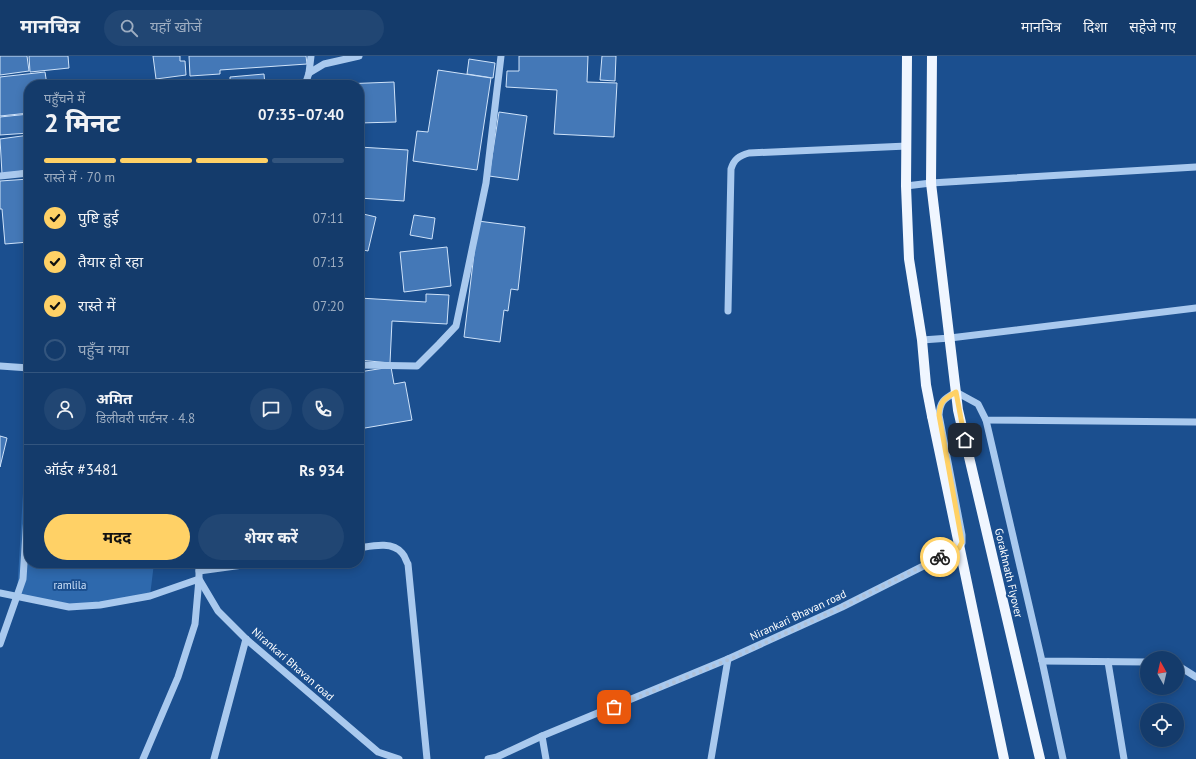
<!DOCTYPE html>
<html lang="hi">
<head>
<meta charset="utf-8">
<style>
  :root { --surface:#143b6b; --page:#214673; --text:#f1f3f6; --muted:#9dadc1; --line:#33557e; --accent:#ffd166 }
  body { margin:0; font-family:"PT Sans","Noto Sans Devanagari",sans-serif; background:var(--page); color:var(--text); height:100vh; display:flex; flex-direction:column; font-size:15px; white-space:nowrap }
  * { box-sizing:border-box; margin:0 }
  p { font-size:13px; color:var(--muted) }
  .icon { flex:none; width:22px; height:22px; fill:none; stroke:currentColor; stroke-width:2; stroke-linecap:round; stroke-linejoin:round }
  .map { position:relative; flex:1; overflow:hidden }
  .details { position:absolute; left:24px; top:24px; width:340px; height:488px; display:flex; flex-direction:column; background:var(--surface); border-radius:16px; box-shadow:0 2px 10px #0003,0 0 0 1px var(--line) }
  .details>* { flex:none }
  .needle { width:26px; rotate:352deg }
  .buttons { position:absolute; left:1140px; top:595px; display:grid; gap:8px }
  .buttons a { display:grid; place-items:center; width:44px; height:44px; border-radius:50%; background:var(--surface); box-shadow:0 2px 10px #0003,0 0 0 1px var(--line); font-size:20px }
  .pin { position:absolute; display:grid; place-items:center; width:34px; height:34px; color:#fff; margin:-17px; border-radius:8px; box-shadow:0 2px 6px #0006 }
  .courier { position:absolute; display:grid; place-items:center; width:40px; height:40px; margin:-20px; border:3px solid #ffd166; border-radius:50%; background:#fff; color:#222; box-shadow:0 1px 5px #0007 }
  .summary em { font-style:normal; font-weight:700 }
  .summary div { display:flex; flex-direction:column-reverse }
  .summary { display:flex; align-items:center; justify-content:space-between; height:68px; padding:0 20px }
  h1 { font-size:26px; font-weight:700; line-height:30px }
  .bar { display:grid; grid-template-columns:repeat(4,1fr); gap:6px 4px; align-content:center; height:48px; padding:0 20px }
  .bar i { height:5px; border-radius:3px; background:var(--line) }
  .bar .current { background:var(--accent) }
  .bar p { grid-column:span 4 }
  .line { display:flex; align-items:center; gap:10px; padding:0 20px; border-top:1px solid var(--line) }
  .line div { flex:1 }
  .round { display:grid; place-items:center; flex:none; width:42px; height:42px; border-radius:21px; background:var(--page) }
  ol { padding:0 20px; list-style:none }
  li { display:flex; align-items:center; gap:12px; height:44px }
  li p { margin-inline-start:auto }
  li .icon { padding:4px; border-radius:50%; background:var(--accent); color:#111; stroke-width:4 }
  li:last-child { color:var(--muted) }
  li i { width:22px; height:22px; border:2px solid var(--line); border-radius:50% }
  .button { display:flex; gap:8px; margin-top:auto; padding:8px 20px }
  .button a { flex:1; height:46px; border-radius:24px; background:var(--accent); color:#111; font-size:16px; font-weight:700; line-height:46px; text-align:center }
  .button a+a { background:var(--page); color:var(--text) }
  header { display:flex; align-items:center; gap:24px; box-sizing:border-box; height:56px; padding:0 20px; background:var(--surface); border-bottom:1px solid var(--line) }
  header strong { font-size:19px }
  nav { display:flex; gap:22px; margin-inline-start:auto; font-size:14px }
  .search { width:280px; height:36px; background:var(--page); display:flex; align-items:center; gap:10px; box-sizing:border-box; padding:0 14px; border-radius:22px; color:var(--muted); font-size:15px }
  .map>svg:first-child { display:block }
  .green { fill:#2e69ad }
  .building { fill:#4478b7; stroke:#cfe3fa }
  .lines { fill:none; stroke-linecap:round; stroke-linejoin:round }
  .minor { stroke:#a9c9ee; stroke-width:7 }
  .major { stroke:#f0f6ff; stroke-width:10 }
  .major-bridge { stroke:#f0f6ff; stroke-width:10 }
  .done { stroke:#afc1d8; stroke-width:4; stroke-dasharray:0 7.2 }
  .route { stroke:#ffd166; stroke-width:5 }
  .labels { text-anchor:middle; stroke-width:4; stroke-linejoin:round; paint-order:stroke }
  .street-label { font-size:11px; fill:#fff; stroke:#1b4f8f }
  .park-label { font-size:11px; fill:#cfe3fa; stroke:#1b4f8f }
</style>
</head>
<body>
<header>
<strong>मानचित्र</strong>
<div class="search"><svg class="icon" aria-label="search" viewBox="0 0 24 24"><circle cx="10" cy="10" r="6"/><path d="M15 15l6 6"/></svg>यहाँ खोजें</div>
<nav><a>मानचित्र</a><a>दिशा</a><a>सहेजे गए</a></nav>
</header>
<div class="map">
<svg width="1196" height="703" viewBox="0 0 1196 703">
  <rect width="100%" height="100%" fill="#1b4f8f"/>
  <path class="green" d="M29 335V507H154L150 540 69 551 17 539Z"/>
  <g class="building">
    <path d="M0 0H27L29 15 0 19Z"/>
    <path d="M29 0H68L69 12 30 16Z"/>
    <path d="M153 0H180V5H185L186 19 156 23Z"/>
    <path d="M189 0H306L307 8 220 14V18L190 20Z"/>
    <path d="M519 0H588L587 26 617 27 614 81 554 78 557 34 506 31 507 15H519Z"/>
    <path d="M602 0H616L615 25 600 24Z"/>
    <path d="M469 3 495 7 493 22 467 18Z"/>
    <path d="M438 14 491 22 477 114 413 105 417 75 428 76Z"/>
    <path d="M45 16 47 29H29V57L0 60V21Z"/>
    <path d="M264 18 265 29H230V21Z"/>
    <path d="M394 26 396 66 359 67V29H317Z"/>
    <path d="M499 56 527 60 518 124 489 120Z"/>
    <path d="M29 58V77L0 79V61Z"/>
    <path d="M29 79V114L2 118 0 83Z"/>
    <path d="M359 91 408 94 404 145 359 142Z"/>
    <path d="M29 123V186L5 188 2 153H0V125Z"/>
    <path d="M359 157 376 161 368 195 359 193Z"/>
    <path d="M414 159 435 162 432 183 410 179Z"/>
    <path d="M478 165 525 171 518 234 511 233 508 255 504 254 500 286 464 281Z"/>
    <path d="M447 191 451 230 404 236 400 196Z"/>
    <path d="M426 238 449 239 447 268 392 265 390 307 359 304V242L426 246Z"/>
    <path d="M391 311 394 328 405 326 412 364 359 373V316Z"/>
    <path d="M0 380 7 382 0 411Z"/>
    <path d="M359 420 364 455 359 456Z"/>
  </g>
  <g class="lines">
    <g class="minor">
      <path d="M309 17 311 0"/>
      <path d="M305 29 309 17 324 8 359 0"/>
      <path d="M0 120 29 117"/>
      <path d="M906 130 931 127 1196 111"/>
      <path d="M728 255 731 113C734 103 739 100 749 97L907 90"/>
      <path d="M922 284 950 282 1196 252"/>
      <path d="M359 309 417 310 439 288 456 270 486 127 501 0"/>
      <path d="M0 310 29 312"/>
      <path d="M986 364 1042 605 1147 606"/>
      <path d="M359 492C372 490 392 485 402 497 405 500 406 505 408 508L427 703"/>
      <path d="M199 507V523L218 555 246 583 378 696 399 703"/>
      <path d="M199 515 257 507"/>
      <path d="M0 537 69 551 100 549 150 540 199 523 195 568 178 621 143 703"/>
      <path d="M0 588 23 523 28 444 29 331"/>
      <path d="M1042 605 1063 703"/>
      <path d="M1108 606 1124 703"/>
      <path d="M1177 609 1196 621"/>
      <path d="M542 680 546 703"/>
      <path d="M214 703 246 583"/>
      <path d="M488 703 497 701 542 680 728 603 842 551 959 492 962 487V479L939 359C940 345 944 343 956 336L978 348 986 364 1196 366"/>
      <path d="M711 703 728 603"/>
    </g>
    <g class="major">
      <path d="M907 0 906 130 909 203 922 284 926 329 932 360"/>
      <path d="M932 0 931 127 958 354 1040 703"/>
    </g>
    <path class="major-bridge" d="M932 360 1004 703"/>
  </g>
  <g class="lines">
    <path class="done" d="M614 651 728 604 842 551 940 501"/>
    <path class="route" d="M940 501 959 492 962 486 939 359C940 345 944 343 956 336L965 384"/>
  </g>
  <g class="labels">
    <g class="street-label">
      <text transform="translate(1009 517) rotate(77)" y="4">Gorakhnath Flyover</text>
      <text transform="translate(798 559) rotate(-25)" y="4">Nirankari Bhavan road</text>
      <text transform="translate(293 608) rotate(41)" y="4">Nirankari Bhavan road</text>
    </g>
    <g class="park-label">
      <text x="70" y="533">ramlila</text>
    </g>
  </g>
</svg>
<div class="buttons">
<a><svg class="needle" viewBox="-14 -14 28 28"><path d="M0-13l5 13h-10z" fill="#e53935"/><path d="M0 13l5-13h-10z" fill="#9dadc1"/></svg></a>
<a><svg class="icon" aria-label="locate" viewBox="0 0 24 24"><circle cx="12" cy="12" r="6"/><path d="M12 2v4M12 18v4M2 12h4M18 12h4"/></svg></a>
</div>
<div class="pin" style="left:614px;top:651px;background:#ea580c"><svg class="icon" aria-label="bag" viewBox="0 0 24 24"><path d="M5 8h14l-1 12H6zM9 8a3 3 0 0 1 6 0"/></svg></div>
<div class="pin" style="left:965px;top:384px;background:#1f2937"><svg class="icon" aria-label="home" viewBox="0 0 24 24"><path d="M3 11l9-7 9 7M6 9v11h12V9"/></svg></div>
<div class="courier" style="left:940px;top:501px"><svg class="icon" aria-label="bike" viewBox="0 0 24 24"><circle cx="6" cy="16" r="4"/><circle cx="18" cy="16" r="4"/><path d="M6 16l4-8h5l3 8M10 8l3 8H6M13 5h3"/></svg></div>
<section class="details">
<div class="summary"><div><h1>2 मिनट</h1><p>पहुँचने में</p></div><em>07:35–07:40</em></div>
<div class="bar"><i class="current"></i><i class="current"></i><i class="current"></i><i></i><p>रास्ते में · 70 m</p></div>
<ol>
<li><svg class="icon" aria-label="check" viewBox="0 0 24 24"><path d="M5 12l5 5 9-10"/></svg>पुष्टि हुई<p>07:11</p></li>
<li><svg class="icon" aria-label="check" viewBox="0 0 24 24"><path d="M5 12l5 5 9-10"/></svg>तैयार हो रहा<p>07:13</p></li>
<li><svg class="icon" aria-label="check" viewBox="0 0 24 24"><path d="M5 12l5 5 9-10"/></svg>रास्ते में<p>07:20</p></li>
<li><i></i>पहुँच गया</li>
</ol>
<div class="line" style="height:72px"><a class="round"><svg class="icon" aria-label="person" viewBox="0 0 24 24"><circle cx="12" cy="8" r="4"/><path d="M4 21q1-7 8-7t8 7"/></svg></a><div><b>अमित</b><p>डिलीवरी पार्टनर · 4.8</p></div><a class="round"><svg class="icon" aria-label="chat" viewBox="0 0 24 24"><path d="M4 5h16v11H9l-5 4z"/></svg></a><a class="round"><svg class="icon" aria-label="phone" viewBox="0 0 24 24"><path d="M5 4h4l2 5-3 2q2 4 5 5l2-3 5 2v4C11 20 4 13 5 4z"/></svg></a></div>
<div class="line" style="height:52px"><div>ऑर्डर #3481</div><b>Rs 934</b></div>
<div class="button"><a>मदद</a><a>शेयर करें</a></div>
</section>
</div>
</body>
</html>
